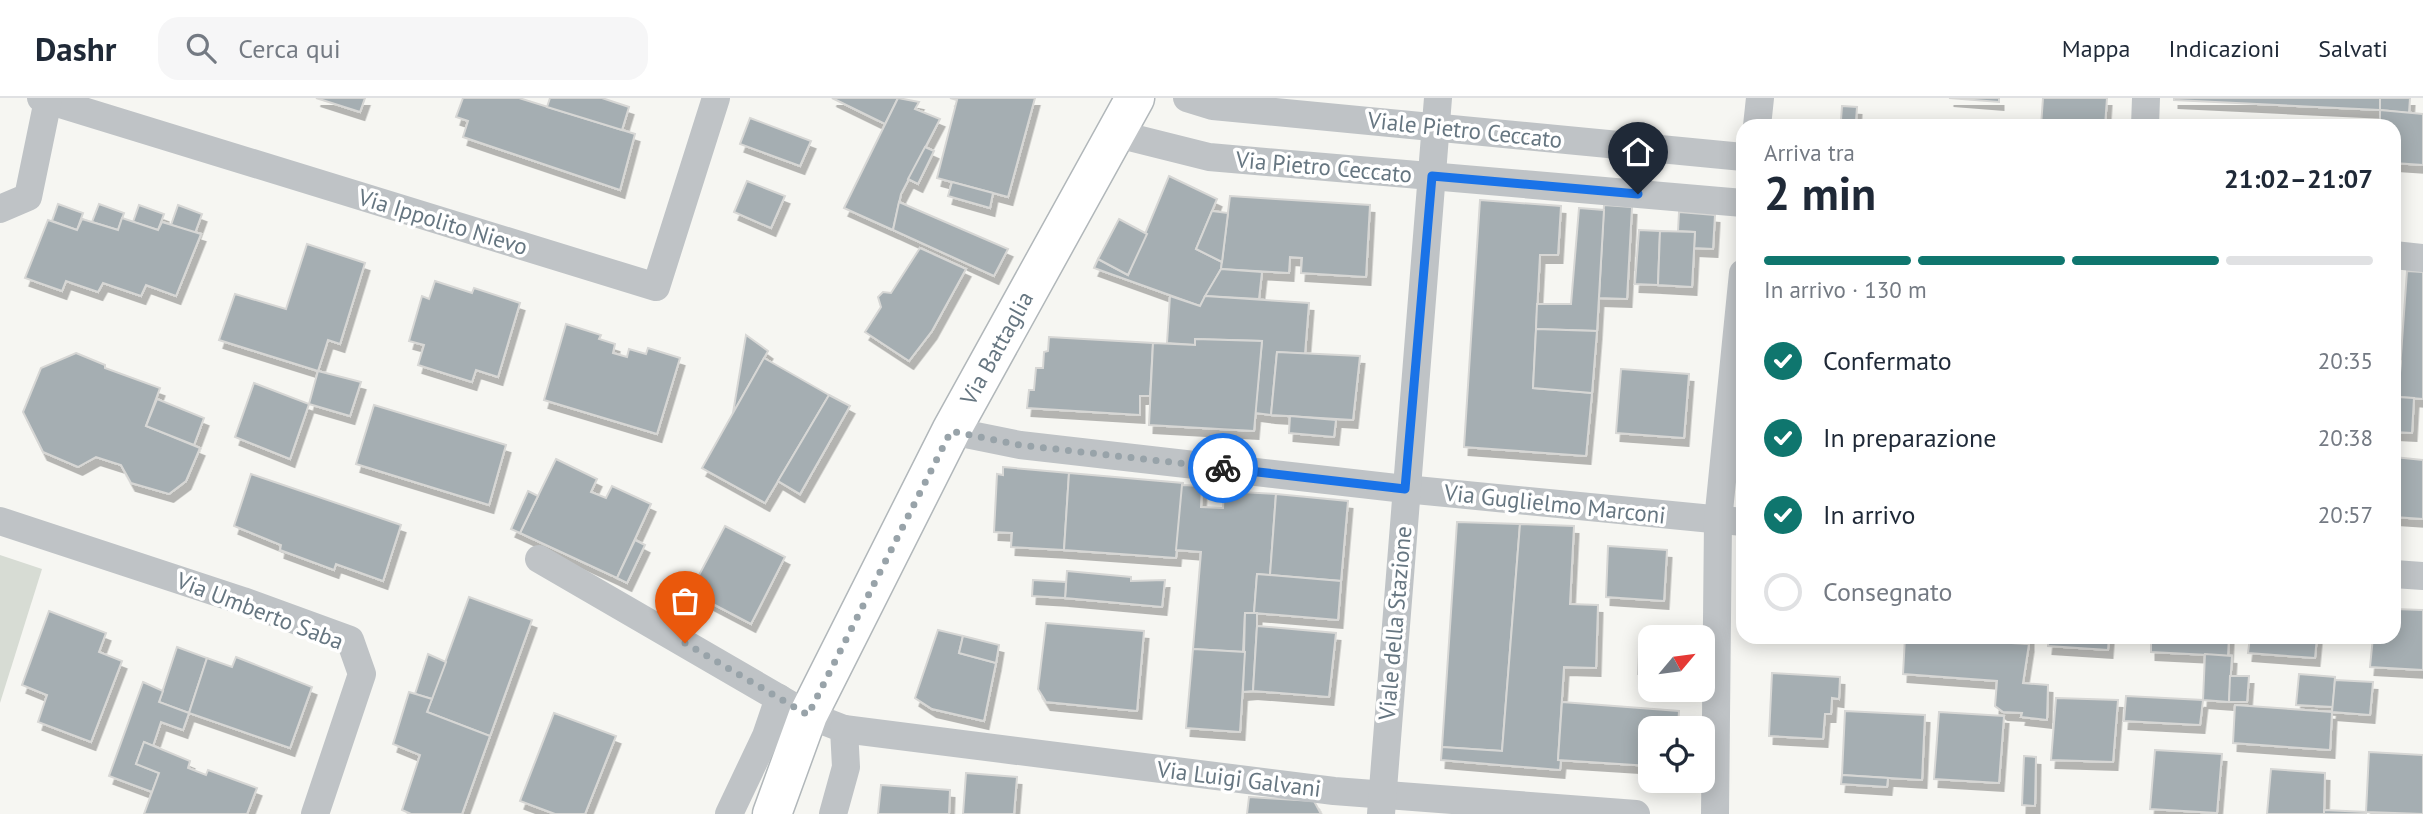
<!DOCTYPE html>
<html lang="it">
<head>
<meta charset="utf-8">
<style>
  :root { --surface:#fff; --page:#f6f6f7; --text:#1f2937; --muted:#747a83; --line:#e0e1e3; --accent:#0f766e }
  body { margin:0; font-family:"PT Sans",sans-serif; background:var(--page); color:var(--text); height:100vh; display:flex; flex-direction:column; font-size:26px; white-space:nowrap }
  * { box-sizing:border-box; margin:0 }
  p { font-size:23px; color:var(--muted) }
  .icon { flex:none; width:38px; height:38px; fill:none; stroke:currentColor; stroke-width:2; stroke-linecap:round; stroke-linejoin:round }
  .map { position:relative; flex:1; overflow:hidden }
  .details { position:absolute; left:1736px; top:21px; width:665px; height:525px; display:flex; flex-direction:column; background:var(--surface); border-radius:21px; box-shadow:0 4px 18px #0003 }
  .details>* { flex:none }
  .needle { width:46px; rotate:61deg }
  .buttons { position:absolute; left:1638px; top:527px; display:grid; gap:14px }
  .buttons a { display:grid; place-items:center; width:77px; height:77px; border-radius:14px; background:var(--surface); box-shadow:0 4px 18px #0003; font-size:35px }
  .pin { position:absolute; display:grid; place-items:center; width:60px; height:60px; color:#fff; margin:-72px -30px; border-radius:50% 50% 50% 0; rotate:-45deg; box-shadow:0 0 7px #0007 }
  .pin .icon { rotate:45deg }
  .courier { position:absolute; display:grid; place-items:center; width:70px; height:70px; margin:-35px; border:5px solid #1a73e8; border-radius:50%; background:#fff; color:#222; box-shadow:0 2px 9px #0007 }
  .headline em { font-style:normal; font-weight:700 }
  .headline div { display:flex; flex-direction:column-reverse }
  .headline { display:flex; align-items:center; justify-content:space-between; height:119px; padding:0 28px }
  h1 { font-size:46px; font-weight:700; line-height:52px }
  .bar { display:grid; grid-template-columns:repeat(4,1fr); gap:10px 7px; align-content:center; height:84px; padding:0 28px }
  .bar i { height:9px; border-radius:5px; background:var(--line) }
  .bar .active { background:var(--accent) }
  .bar p { grid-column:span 4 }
  ol { padding:0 28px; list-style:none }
  li { display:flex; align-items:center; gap:21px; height:77px }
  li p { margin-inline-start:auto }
  li .icon { padding:7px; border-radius:50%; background:var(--accent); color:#fff; stroke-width:4 }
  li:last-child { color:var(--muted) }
  li i { width:38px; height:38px; border:4px solid var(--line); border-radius:50% }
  header { display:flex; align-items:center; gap:42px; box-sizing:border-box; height:98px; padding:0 35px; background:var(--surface); border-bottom:2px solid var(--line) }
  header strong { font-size:33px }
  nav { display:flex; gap:38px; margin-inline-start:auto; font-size:24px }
  .search { width:490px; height:63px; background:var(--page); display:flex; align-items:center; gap:18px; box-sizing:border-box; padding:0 24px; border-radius:21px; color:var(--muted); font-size:26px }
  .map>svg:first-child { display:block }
  .green { fill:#d7dcd4 }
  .building { fill:#a5aeb2; stroke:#d7d7d5; stroke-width:2; filter:url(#shadow) }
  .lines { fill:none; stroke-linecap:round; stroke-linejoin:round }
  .secondary-casing { stroke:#b1b7ba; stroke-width:41 }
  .street { stroke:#bfc3c6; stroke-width:28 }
  .secondary { stroke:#fff; stroke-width:38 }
  .done { stroke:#98a3a9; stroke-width:7; stroke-dasharray:0 12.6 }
  .route { stroke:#1a73e8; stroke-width:9 }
  .labels { text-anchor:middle; stroke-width:7; stroke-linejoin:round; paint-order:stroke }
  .street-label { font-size:23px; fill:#667681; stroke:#fff }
</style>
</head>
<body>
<header>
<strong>Dashr</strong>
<div class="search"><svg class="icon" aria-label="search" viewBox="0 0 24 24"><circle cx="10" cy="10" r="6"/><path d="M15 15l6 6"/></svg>Cerca qui</div>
<nav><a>Mappa</a><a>Indicazioni</a><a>Salvati</a></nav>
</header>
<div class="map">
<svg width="2423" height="716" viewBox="0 0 2423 716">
  <defs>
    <filter id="shadow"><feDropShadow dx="4.5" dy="8" stdDeviation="0" flood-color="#0004"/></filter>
  </defs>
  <rect width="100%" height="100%" fill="#f6f6f2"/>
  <path class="green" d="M0 457 42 471 0 605Z"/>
  <g class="building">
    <path d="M316 0H365L360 14Z"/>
    <path d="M463 0H519L635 36 620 92 463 39 468 23 456 19Z"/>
    <path d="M550 0H602L629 9 622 32 547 9Z"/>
    <path d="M832 0H898L885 26Z"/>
    <path d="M898 0 919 4 915 11 940 21 901 96 893 132 844 110Z"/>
    <path d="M950 0H1035L1008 99 937 80 957 2Z"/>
    <path d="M1949 0H1999V4Z"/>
    <path d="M2043 0H2107L2105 28H2041Z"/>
    <path d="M2174 0H2380V12L2174 2Z"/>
    <path d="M2380 0H2410L2409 15 2380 12Z"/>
    <path d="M1842 8 1857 9 1856 23 1841 22Z"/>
    <path d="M2380 12 2423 16V67L2394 65V28H2380Z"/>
    <path d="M750 20 811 43 800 68 740 46Z"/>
    <path d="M925 49 934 53 918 86 908 81Z"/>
    <path d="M1169 78 1217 101 1196 151 1222 164 1221 171 1200 208 1094 170 1098 161 1128 177Z"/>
    <path d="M747 83 785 98 771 130 734 114Z"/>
    <path d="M952 84 993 95 990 110 948 98Z"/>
    <path d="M1230 98 1370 107 1366 179 1301 175 1302 160 1290 159 1289 175 1221 171Z"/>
    <path d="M1480 102 1561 108 1558 157H1540L1533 290 1592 295 1586 358 1464 349Z"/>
    <path d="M899 104 1008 151 994 178 893 132Z"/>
    <path d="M58 106 83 115 77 132 52 123Z"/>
    <path d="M99 106 124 115 118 132 92 124Z"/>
    <path d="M139 107 164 116 158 132 133 124Z"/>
    <path d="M178 107 202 116 195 135 171 127Z"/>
    <path d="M1604 107 1632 109 1627 201 1599 200Z"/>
    <path d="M1579 110 1604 112 1597 233 1536 231 1537 206H1571Z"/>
    <path d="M1212 113 1228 115 1222 164 1196 151Z"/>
    <path d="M1679 114 1715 117 1713 151 1694 150 1695 134 1678 133Z"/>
    <path d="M122 120 158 132 162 124 201 136 176 198 146 187 141 198 103 185 98 194 66 183 62 193 25 180 48 122 77 132 82 121 118 132Z"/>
    <path d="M1119 121 1147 136 1128 177 1098 161Z"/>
    <path d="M1639 132 1660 133 1658 187 1635 186Z"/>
    <path d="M1660 133 1695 134 1692 189 1658 187Z"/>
    <path d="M307 146 365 165 340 246 328 242 318 273 219 242 235 196 286 211Z"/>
    <path d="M920 150 966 171 932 233 909 263 865 234 881 209 878 199 883 194 891 195Z"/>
    <path d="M1221 171 1262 174 1259 201 1205 198Z"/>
    <path d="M2407 173 2423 174V301L2398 299Z"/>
    <path d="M435 183 472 195 474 190 520 205 498 279 476 272 472 284 418 267 424 247 409 243 422 198 429 201Z"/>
    <path d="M1170 198 1200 208 1205 198 1309 205 1305 256 1277 254 1271 317 1255 315 1262 243 1195 241V247L1167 245Z"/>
    <path d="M566 226 601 237 599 241 615 246 613 255 627 259 629 251 646 256 648 250 680 260 657 336 544 302Z"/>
    <path d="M1536 231 1597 233 1592 295 1533 290Z"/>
    <path d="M746 237 768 253 733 315Z"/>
    <path d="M1049 239 1153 245 1150 298H1140V317L1027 310 1029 292H1034L1036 270H1043L1044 254 1048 253Z"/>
    <path d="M1195 241 1262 243 1254 333 1149 327 1153 245 1195 247Z"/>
    <path d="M1277 254 1360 258 1353 322 1271 317Z"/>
    <path d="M76 255 105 267V270L160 290 146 328 200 350 186 383 169 396 131 385 121 367 96 359 78 369 43 354 23 314 41 270Z"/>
    <path d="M764 260 829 297 765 405 702 370Z"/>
    <path d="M2394 262 2401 263 2398 299 2414 300 2412 335 2394 334Z"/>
    <path d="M1621 271 1689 276 1684 340 1616 335Z"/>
    <path d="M318 273 361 284 350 318 309 306Z"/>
    <path d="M254 285 309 306 290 361 235 339Z"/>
    <path d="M829 297 850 308 800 396 778 383Z"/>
    <path d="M157 301 204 320 194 347 146 328Z"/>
    <path d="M374 307 506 347 489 407 356 366Z"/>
    <path d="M1290 318 1336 322 1334 339 1289 335Z"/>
    <path d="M2394 359 2423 362V421L2394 419Z"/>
    <path d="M556 361 597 381 591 394 606 400 612 388 651 406 617 480 520 435Z"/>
    <path d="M1003 369 1069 375 1064 452 1011 449 1012 435 994 434 997 376 1003 377Z"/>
    <path d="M1069 375 1183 385 1176 460 1064 452Z"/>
    <path d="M251 376 401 427 383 483 336 466 334 472 280 452 281 447 234 428Z"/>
    <path d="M1182 387 1202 388 1201 409 1223 410 1224 393 1276 396 1270 477 1257 476 1254 515H1245L1243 554 1193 551 1201 454 1176 452Z"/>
    <path d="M528 393 538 398 520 435 511 431Z"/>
    <path d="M1276 396 1348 403 1341 483 1270 477Z"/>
    <path d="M1457 424 1520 426 1502 653 1442 649Z"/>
    <path d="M1520 426 1574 428 1570 506 1598 507 1596 570 1564 569 1558 662H1561L1560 672 1441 662 1442 649 1502 653Z"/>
    <path d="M725 428 785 459 751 526 690 494Z"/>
    <path d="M635 442 645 447 627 485 617 480Z"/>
    <path d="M1608 448 1667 452 1664 503 1606 499Z"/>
    <path d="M1067 473 1131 479V483L1165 482 1162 509 1065 500Z"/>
    <path d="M1257 476 1341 483 1338 522 1254 515Z"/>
    <path d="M1033 482 1066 484 1065 500 1032 498Z"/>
    <path d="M469 499 532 522 490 638 427 614Z"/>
    <path d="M2394 511 2423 512V572L2370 569 2373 539H2394Z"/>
    <path d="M49 513 106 535 99 554 122 563 91 644 38 624 47 597 22 587Z"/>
    <path d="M1245 515H1257V528L1253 593 1243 594Z"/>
    <path d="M1046 525 1144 533 1137 613 1046 604 1038 591Z"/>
    <path d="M1257 528 1336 535 1329 599 1253 593Z"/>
    <path d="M938 532 963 538 959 555 996 565 984 623 932 611 915 600Z"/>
    <path d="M963 538 999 547 996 565 959 555Z"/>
    <path d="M1905 539 2029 546 2023 585 2048 587 2047 622 2021 619 2022 615 2003 614 1995 608 1997 583 1903 576Z"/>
    <path d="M1965 539H2029V546Z"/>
    <path d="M2049 539H2109L2108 552 2048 548Z"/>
    <path d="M2151 539H2229L2228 558 2151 554Z"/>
    <path d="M2250 539H2317L2315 560 2248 555Z"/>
    <path d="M177 549 207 560 189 615 159 604Z"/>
    <path d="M1193 551 1245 554 1240 634 1186 630Z"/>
    <path d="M1639 554H1650V577L1638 576Z"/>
    <path d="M428 556 446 564 432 601 415 596Z"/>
    <path d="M2205 556 2232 558 2229 604 2203 602Z"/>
    <path d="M236 559 312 589 290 650 189 615 207 560 232 569Z"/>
    <path d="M1772 575 1840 579 1839 601 1832 600 1831 616H1825L1823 641 1769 638Z"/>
    <path d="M2299 576 2335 579 2333 609 2296 607Z"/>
    <path d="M2230 578H2249L2247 604H2229Z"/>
    <path d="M2335 582 2373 584 2370 617 2332 614Z"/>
    <path d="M143 584 163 593 159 604 189 615 183 632 161 624 153 648 144 644 136 666 159 675 152 694 109 678Z"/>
    <path d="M409 594 432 601 427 614 490 638 462 716H411L402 712 420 657 393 646Z"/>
    <path d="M2126 598 2203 602 2200 627 2124 623Z"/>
    <path d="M2056 600 2118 602 2113 664 2051 662Z"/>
    <path d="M1562 604 1679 613 1678 630H1650V668L1558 662Z"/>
    <path d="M2235 607 2332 614 2330 652 2233 645Z"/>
    <path d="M1845 613 1925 617 1922 682 1842 677Z"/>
    <path d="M1939 614 2004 618 1999 685 1934 681Z"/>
    <path d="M554 615 616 638 585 716H555L520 703Z"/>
    <path d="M144 644 190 663 188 670 206 677 208 672 257 690 247 716H144L159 675 136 666Z"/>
    <path d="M2155 652 2222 656 2217 715 2150 711Z"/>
    <path d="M2369 654 2423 657V716L2366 714Z"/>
    <path d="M2024 658 2036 659 2035 708 2022 707Z"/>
    <path d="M2271 671 2325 675 2324 716H2267Z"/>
    <path d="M966 675 1017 679 1014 716H963Z"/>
    <path d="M1842 677 1888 680 1887 689 1841 686Z"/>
    <path d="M881 687 950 692 949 716H878Z"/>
    <path d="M1249 699 1314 703 1321 716H1247Z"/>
    <path d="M2324 712 2366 714V716H2324Z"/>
  </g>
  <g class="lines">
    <defs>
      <g id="secondary">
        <path id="s1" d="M772 716 808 617 951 333 1135 0"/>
      </g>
    </defs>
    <use href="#secondary" class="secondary-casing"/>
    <g class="street">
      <path d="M41 0 656 189 716 0"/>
      <path d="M1187 0 1213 8 1743 59"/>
      <path d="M1757 28 1760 0"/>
      <path d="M2145 28 2146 0"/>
      <path d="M1117 36 1209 59 1743 105"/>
      <path d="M0 111 28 99 48 2"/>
      <path d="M2394 157 2423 160"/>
      <path d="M951 333 1020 347 1405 391 1743 424"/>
      <path d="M0 423 243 503 350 542 362 576 315 716"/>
      <path d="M539 461 808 617 844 631 846 669 833 716"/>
      <path d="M2394 476 2423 478"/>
      <path d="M844 631 1334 693 1636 716"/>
      <path d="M729 716 766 638 779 600"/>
      <path d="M1381 716 1438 0"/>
      <path d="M1715 716 1718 423 1743 175"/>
    </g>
    <use href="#secondary" class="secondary"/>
  </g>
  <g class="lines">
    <path class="done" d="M685 545 808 617 951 333 1020 347 1223 370"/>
    <path class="route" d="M1223 370 1405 391 1432 78 1638 96"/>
  </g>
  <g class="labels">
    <g class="street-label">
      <text transform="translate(1465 32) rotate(6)" y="8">Viale Pietro Ceccato</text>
      <text transform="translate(1324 69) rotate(5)" y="8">Via Pietro Ceccato</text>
      <text transform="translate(443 124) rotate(17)" y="8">Via Ippolito Nievo</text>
      <text dy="8" stroke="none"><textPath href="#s1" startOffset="518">Via Battaglia</textPath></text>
      <text transform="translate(1555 406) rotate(6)" y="8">Via Guglielmo Marconi</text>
      <text transform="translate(260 513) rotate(21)" y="8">Via Umberto Saba</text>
      <text transform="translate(1395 525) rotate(-85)" y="8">Viale della Stazione</text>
      <text transform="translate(1239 681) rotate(7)" y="8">Via Luigi Galvani</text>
    </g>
  </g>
</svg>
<div class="buttons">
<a><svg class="needle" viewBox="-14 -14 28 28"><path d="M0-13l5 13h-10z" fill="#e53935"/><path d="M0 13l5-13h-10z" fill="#747a83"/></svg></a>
<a><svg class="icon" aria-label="locate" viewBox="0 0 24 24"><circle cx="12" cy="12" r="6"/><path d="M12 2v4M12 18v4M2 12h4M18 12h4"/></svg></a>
</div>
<div class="pin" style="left:685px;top:545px;background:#ea580c"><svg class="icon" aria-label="bag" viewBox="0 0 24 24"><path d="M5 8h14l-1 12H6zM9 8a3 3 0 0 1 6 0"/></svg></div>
<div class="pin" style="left:1638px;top:96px;background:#1f2937"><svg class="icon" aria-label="home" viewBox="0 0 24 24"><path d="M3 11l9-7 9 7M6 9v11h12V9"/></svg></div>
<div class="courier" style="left:1223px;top:370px"><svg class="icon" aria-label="bike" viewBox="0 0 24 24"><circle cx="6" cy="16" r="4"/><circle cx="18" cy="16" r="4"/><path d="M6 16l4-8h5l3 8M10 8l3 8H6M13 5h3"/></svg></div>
<section class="details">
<div class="headline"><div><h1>2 min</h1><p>Arriva tra</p></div><em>21:02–21:07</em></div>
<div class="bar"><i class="active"></i><i class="active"></i><i class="active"></i><i></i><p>In arrivo · 130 m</p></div>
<ol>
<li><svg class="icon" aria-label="check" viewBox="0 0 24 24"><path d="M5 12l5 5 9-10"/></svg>Confermato<p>20:35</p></li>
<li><svg class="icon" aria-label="check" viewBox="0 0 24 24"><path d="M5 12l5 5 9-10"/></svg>In preparazione<p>20:38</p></li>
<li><svg class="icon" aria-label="check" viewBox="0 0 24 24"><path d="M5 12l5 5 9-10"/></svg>In arrivo<p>20:57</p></li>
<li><i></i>Consegnato</li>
</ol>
</section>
</div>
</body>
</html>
